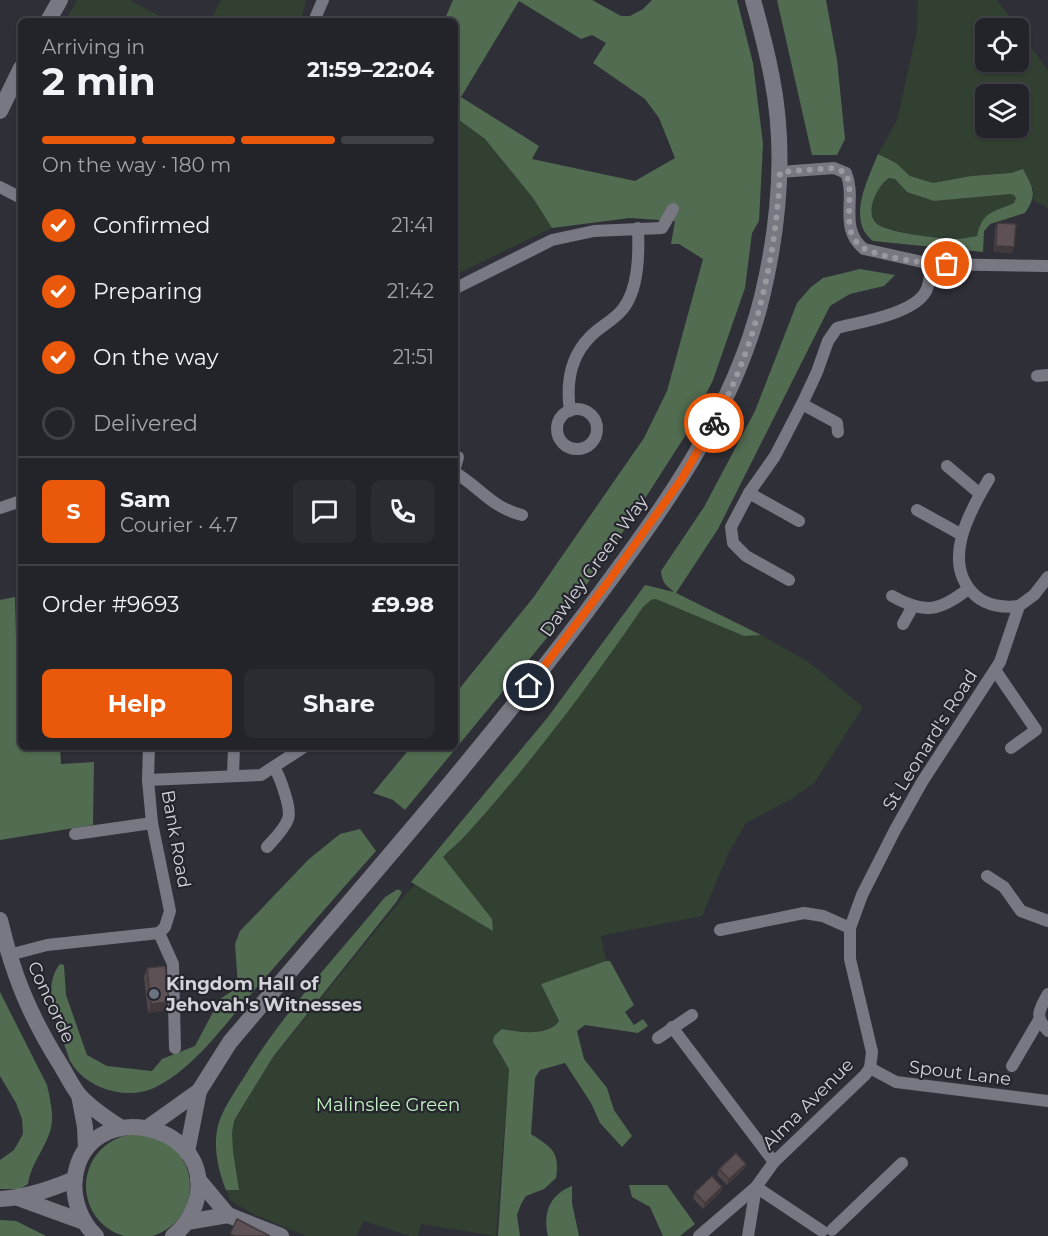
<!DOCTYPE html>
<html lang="en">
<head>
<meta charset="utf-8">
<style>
  :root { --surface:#23232a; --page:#2b2b32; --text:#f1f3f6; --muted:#a3a4a8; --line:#404047; --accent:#ea580c }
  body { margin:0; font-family:Montserrat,sans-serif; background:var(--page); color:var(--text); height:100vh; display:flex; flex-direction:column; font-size:22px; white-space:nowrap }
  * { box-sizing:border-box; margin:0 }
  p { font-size:20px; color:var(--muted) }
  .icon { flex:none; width:33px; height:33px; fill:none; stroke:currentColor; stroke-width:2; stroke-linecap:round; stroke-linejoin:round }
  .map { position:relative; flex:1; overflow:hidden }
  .sheet { position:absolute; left:18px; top:18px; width:440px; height:732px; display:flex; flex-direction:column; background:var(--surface); border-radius:9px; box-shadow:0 2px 4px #0004,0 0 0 2px var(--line) }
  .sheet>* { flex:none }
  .buttons { position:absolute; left:975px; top:18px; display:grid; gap:12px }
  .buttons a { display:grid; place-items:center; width:54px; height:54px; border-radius:9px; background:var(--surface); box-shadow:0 2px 4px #0004,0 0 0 2px var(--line); font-size:30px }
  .pin { position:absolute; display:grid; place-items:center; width:51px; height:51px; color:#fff; margin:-26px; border:3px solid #fff; border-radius:50%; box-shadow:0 2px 6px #0007 }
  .courier { position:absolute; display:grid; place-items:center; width:60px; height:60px; margin:-30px; border:4px solid #ea580c; border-radius:50%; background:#fff; color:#222; box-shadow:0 2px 8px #0007 }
  .headline em { font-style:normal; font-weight:700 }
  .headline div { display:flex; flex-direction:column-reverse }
  .headline { display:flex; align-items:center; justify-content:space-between; height:102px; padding:0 24px }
  h1 { font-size:39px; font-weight:700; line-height:45px }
  .bar { display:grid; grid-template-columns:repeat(4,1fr); gap:9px 6px; align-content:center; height:72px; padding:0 24px }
  .bar i { height:8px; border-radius:4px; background:var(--line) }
  .bar .on { background:var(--accent) }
  .bar p { grid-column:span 4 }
  .line { display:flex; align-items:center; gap:15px; padding:0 24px; border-top:2px solid var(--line) }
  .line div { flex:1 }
  .round { display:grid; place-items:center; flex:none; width:63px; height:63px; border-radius:9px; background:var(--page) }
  ol { padding:0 24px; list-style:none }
  li { display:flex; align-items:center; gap:18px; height:66px }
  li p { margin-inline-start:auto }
  li .icon { padding:6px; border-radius:50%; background:var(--accent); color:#fff; stroke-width:4 }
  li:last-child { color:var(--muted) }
  li i { width:33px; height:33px; border:3px solid var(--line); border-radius:50% }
  .action { display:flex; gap:12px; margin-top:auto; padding:12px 24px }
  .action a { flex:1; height:69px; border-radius:9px; background:var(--accent); color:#fff; font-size:24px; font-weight:700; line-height:69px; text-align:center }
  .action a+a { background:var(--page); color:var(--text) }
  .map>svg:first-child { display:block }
  .green { fill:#314031; fill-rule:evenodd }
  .forest { fill:#516c51; fill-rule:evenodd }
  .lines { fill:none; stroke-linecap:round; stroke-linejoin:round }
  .street { stroke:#787883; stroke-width:12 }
  .secondary { stroke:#787883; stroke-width:16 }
  .wall { fill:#504649 }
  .shaded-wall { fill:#41393c }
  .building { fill:#5d5155; stroke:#41393c; stroke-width:1.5 }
  .done { stroke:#9999a0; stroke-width:6; stroke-dasharray:0 10.8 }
  .route { stroke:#ea580c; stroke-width:8 }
  .worship-dot { fill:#6b7280; stroke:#25252e; stroke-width:2 }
  .labels { text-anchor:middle; stroke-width:4.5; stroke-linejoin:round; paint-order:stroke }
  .street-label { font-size:18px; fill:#d2d2d8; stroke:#25252e }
  .poi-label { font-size:18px; font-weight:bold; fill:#d2d2d8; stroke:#25252e; text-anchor:start }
  .park-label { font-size:18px; fill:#c2f4c2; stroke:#25252e }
</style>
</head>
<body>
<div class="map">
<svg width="1048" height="1236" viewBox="0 0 1048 1236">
  <rect width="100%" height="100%" fill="#2f2f38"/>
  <g class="green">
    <path d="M77 0H130L169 21H65Z"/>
    <path d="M221 0H306L301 21H210Z"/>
    <path d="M918 0H997L1018 28H986V62H1018L1019 30 1048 71V208L1033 200 1034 190 1023 169 1011 173 971 176 933 183 910 176 896 163 878 154 897 120 917 31ZM986 94H1018V128H986Z"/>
    <path d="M455 117 485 139 533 198 552 228 455 275Z"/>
    <path d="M889 178 895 179 907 192 934 201 1010 194H1014L1016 198 1014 203C1000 210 989 231 975 236 959 242 887 234 876 222 869 215 871 204 875 196 879 189 882 182 889 178Z"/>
    <path d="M656 599 744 636 761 635 810 663 863 707 815 782 793 798 746 823 728 854 702 916 601 936 606 961 541 984 559 1021C547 1037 519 1032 502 1029L496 1049 509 1068 496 1236 421 1224 418 1236H410L364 1221 356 1236H306L253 1214 230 1200 222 1179 234 1121 272 1059 405 895 449 850 464 838 530 760 643 607 651 600Z"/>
  </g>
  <g class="forest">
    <path d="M453 0H592L621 16H630L643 9 652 0H737L753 63 763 144 759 221 752 233 745 288 713 380 685 436 637 511 585 587 546 639 405 810 393 800 373 793 411 747H454L455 694 533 598 644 438 667 391 703 259 679 244H671L675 221 630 218 552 228 533 198 485 139 455 117 454 21H444ZM519 1 581 39 592 35 606 43 593 63 645 99 659 118 675 158 635 181 532 159 539 146 461 97Z"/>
    <path d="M777 0H826L837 60 845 139 837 155H812Z"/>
    <path d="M878 154 896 163 910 176 933 183 971 176 1011 173 1023 169C1033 188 1038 194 1025 213L990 224 984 231 983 252 873 241C846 221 868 179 878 154ZM889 178 895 179 907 192 934 201 1010 194 1014 195 1016 198 1014 203C993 213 983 210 977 236 969 237 961 239 953 239 938 238 886 233 876 223 871 218 871 211 872 205 874 196 881 183 889 178Z"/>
    <path d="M860 269 895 275 884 286 850 294 830 306 718 529 676 593 761 635 744 636 656 599 651 600 643 607C589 686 531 763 466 835 459 843 450 849 443 857L492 919 493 931 411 882 548 717 645 585 674 592C666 585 662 583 661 571L704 507 755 411 797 303 811 287 823 278Z"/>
    <path d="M15 597 18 715H21V747H60L61 764 94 762 93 825 0 840V600Z"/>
    <path d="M360 829 376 851C334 898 293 946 252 993 224 1025 194 1069 154 1088 126 1101 85 1088 70 1061 61 1033 39 990 60 964L64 965 66 995 87 1055 107 1066 152 1071 162 1059 195 1046 220 999 238 987 235 944 240 931 309 859 340 834Z"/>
    <path d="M398 889 402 892 397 901 273 1057 241 1109 234 1121 232 1133 233 1152 239 1190H226C218 1170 212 1144 219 1122 225 1105 236 1090 246 1074 285 1010 338 955 385 897Z"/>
    <path d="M606 961H610L634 1005 625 1012 634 1025 643 1019 648 1026 638 1033 585 1025 577 1031 584 1059 607 1088 614 1110 632 1136 622 1147 600 1123 591 1103 565 1063 540 1070 535 1078 531 1134C552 1148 560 1151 556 1178L544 1189 526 1196 521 1204 517 1215 520 1236H498L509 1069 493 1042 494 1036 502 1029C518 1032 548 1037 559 1021L541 984Z"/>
    <path d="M0 992 47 1085C50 1098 54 1115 51 1128 46 1148 31 1163 28 1184L20 1189H0V1160L14 1150 23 1134 22 1119 16 1103 0 1076Z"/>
    <circle cx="138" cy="1186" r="52"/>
    <path d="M629 1185H667L695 1224 680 1236H663L650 1207 632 1197Z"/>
    <path d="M572 1186V1203L579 1236H548C543 1213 549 1195 572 1186Z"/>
    <path d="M0 1220 16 1221 46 1236H0Z"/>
  </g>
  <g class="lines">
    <g class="street">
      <path d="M314 21 323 0"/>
      <path d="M780 172 834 168 846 173C857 199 838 228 864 249L931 264 1048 266"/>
      <path d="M0 187 21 198"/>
      <path d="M454 289 552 240 594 231 662 228 673 209"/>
      <path d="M1037 376 1048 375"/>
      <path d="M802 404 837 423 838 432"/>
      <circle cx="577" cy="429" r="20"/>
      <path d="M570 411C566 383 570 357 590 337 599 327 613 321 622 310 639 290 639 253 638 228"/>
      <path d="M947 466 980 494"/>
      <path d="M454 471 458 457"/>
      <path d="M454 472C480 487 492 508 522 515"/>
      <path d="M989 479C969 512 940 564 976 596 987 606 1005 608 1019 606"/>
      <path d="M749 493 799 521"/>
      <path d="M0 508 21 501"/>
      <path d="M917 510 962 535"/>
      <path d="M789 580 746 556 733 543 731 527 749 493 775 456 802 404 817 372 828 341 837 328C860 322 914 314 926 291 930 284 930 272 931 264"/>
      <path d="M892 596C924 614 939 612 968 589"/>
      <path d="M903 624 913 606"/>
      <path d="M995 670 1036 730 1011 748"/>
      <path d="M233 776 234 747"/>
      <path d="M148 780 261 775 304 747"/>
      <path d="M75 834 152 823"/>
      <path d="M267 847C274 839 284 830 288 819 292 809 280 777 274 767"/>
      <path d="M987 876 1004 887 1021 911 1048 921"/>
      <path d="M850 928 862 895 895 830 922 782 1000 662 1019 606 1034 595 1048 577"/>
      <path d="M720 930 804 913 823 916 850 928V959L872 1052 870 1068 865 1075 774 1162 756 1187 748 1236"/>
      <path d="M159 933 173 964 175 1048"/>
      <path d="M9 955 47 945 159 933 165 927 170 911 152 823 148 780 149 747"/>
      <path d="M1048 994C1039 1010 1034 1016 1048 1031"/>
      <path d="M672 1027 774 1162"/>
      <path d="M658 1038 692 1015"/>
      <path d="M1012 1066 1039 1020"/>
      <path d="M870 1068 896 1082 1048 1101"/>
      <path d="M832 1230 902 1163"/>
      <path d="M699 1236 756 1187 822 1231"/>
    </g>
    <g class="secondary">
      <path d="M48 21 60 0"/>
      <path d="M0 111 21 68"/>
      <path d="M0 920C13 975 30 1016 60 1064 67 1075 72 1087 80 1096 91 1108 106 1118 120 1127"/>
      <path d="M79 1095 85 1127 86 1149"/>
      <path d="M147 1128 199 1091 230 1042C350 900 475 760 587 611 659 514 733 416 762 297 779 226 786 150 772 78 767 52 760 25 753 0"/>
      <path d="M187 1152 199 1091"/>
      <path d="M198 1179 228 1215 281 1236"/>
      <path d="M18 1198 84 1222"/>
      <path d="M0 1199C26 1198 51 1189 75 1179"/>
      <path d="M187 1222 228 1215"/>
      <path d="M96 1236C81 1222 72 1199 75 1177 86 1098 208 1120 198 1193 195 1210 187 1225 173 1236"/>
    </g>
  </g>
  <g class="wall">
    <path d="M997 223 1014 247 1012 253 994 252 995 228Z"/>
    <path d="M147 968 169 1002 165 1011 148 1013 144 977Z"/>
    <path d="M746 1164 744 1169 727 1185 717 1175 719 1169Z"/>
    <path d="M722 1187 720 1193 703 1209 693 1198 695 1192Z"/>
  </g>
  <g class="shaded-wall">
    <path d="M996 246 1014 247 1012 253 994 252Z"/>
    <path d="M169 1002 165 1011 148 1013 151 1004Z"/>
    <path d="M746 1164 744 1169 727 1185 729 1179Z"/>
    <path d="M722 1187 720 1193 703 1209 705 1203Z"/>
  </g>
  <g class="building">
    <path d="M997 223 1016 224 1014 247 996 246Z"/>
    <path d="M165 966 169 1002 151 1004 147 968Z"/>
    <path d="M736 1153 746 1164 729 1179 719 1169Z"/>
    <path d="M712 1176 722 1187 705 1203 695 1192Z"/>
    <path d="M237 1219 270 1236H235L230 1234Z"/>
  </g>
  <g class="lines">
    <path class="done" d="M714 423C756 347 776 258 780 172L834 168 846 173C853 191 847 209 850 228 851 236 858 246 865 249 887 259 923 263 947 264"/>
    <path class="route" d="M529 686 608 582 681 480 714 423"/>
  </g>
  <circle class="worship-dot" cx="154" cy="994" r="6"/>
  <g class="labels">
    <g class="street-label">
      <text transform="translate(594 566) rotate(-54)" y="6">Dawley Green Way</text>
      <text transform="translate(930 740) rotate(-58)" y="6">St Leonard's Road</text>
      <text transform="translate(176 839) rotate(80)" y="6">Bank Road</text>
      <text transform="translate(51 1002) rotate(65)" y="6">Concorde</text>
      <text transform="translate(960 1073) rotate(7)" y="6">Spout Lane</text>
      <text transform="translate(808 1104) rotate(-45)" y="6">Alma Avenue</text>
    </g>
    <g class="poi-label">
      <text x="166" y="990">Kingdom Hall of<tspan x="166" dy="21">Jehovah's Witnesses</tspan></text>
    </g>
    <g class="park-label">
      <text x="388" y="1111">Malinslee Green</text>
    </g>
  </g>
</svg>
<div class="buttons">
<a><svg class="icon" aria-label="locate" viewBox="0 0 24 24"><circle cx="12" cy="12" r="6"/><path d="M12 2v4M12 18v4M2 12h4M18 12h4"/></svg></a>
<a><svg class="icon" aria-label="layers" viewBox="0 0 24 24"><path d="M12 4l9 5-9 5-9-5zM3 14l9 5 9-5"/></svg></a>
</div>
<div class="pin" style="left:947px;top:264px;background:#ea580c"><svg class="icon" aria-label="bag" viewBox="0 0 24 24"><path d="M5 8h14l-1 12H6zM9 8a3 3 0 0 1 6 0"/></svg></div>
<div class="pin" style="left:529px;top:686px;background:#1f2937"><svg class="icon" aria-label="home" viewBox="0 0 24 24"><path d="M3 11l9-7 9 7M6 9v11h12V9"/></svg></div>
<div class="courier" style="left:714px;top:423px"><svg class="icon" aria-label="bike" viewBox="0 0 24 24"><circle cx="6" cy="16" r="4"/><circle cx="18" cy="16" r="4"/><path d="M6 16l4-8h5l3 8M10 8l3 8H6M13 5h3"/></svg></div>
<section class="sheet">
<div class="headline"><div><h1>2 min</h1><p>Arriving in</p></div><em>21:59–22:04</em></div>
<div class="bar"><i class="on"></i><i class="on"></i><i class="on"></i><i></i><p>On the way · 180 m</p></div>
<ol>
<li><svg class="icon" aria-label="check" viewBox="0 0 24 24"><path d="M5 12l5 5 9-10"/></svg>Confirmed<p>21:41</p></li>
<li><svg class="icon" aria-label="check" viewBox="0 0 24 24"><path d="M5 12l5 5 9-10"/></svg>Preparing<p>21:42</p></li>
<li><svg class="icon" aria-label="check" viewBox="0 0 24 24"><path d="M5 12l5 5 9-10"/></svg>On the way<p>21:51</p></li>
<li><i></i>Delivered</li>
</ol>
<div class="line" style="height:108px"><b class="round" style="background:var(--accent);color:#fff">S</b><div><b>Sam</b><p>Courier · 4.7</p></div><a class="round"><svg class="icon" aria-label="chat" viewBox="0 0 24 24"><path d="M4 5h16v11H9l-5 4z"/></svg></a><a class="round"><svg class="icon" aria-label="phone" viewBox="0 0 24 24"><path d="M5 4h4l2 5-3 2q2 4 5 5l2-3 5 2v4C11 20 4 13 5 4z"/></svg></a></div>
<div class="line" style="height:78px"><div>Order #9693</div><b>£9.98</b></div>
<div class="action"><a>Help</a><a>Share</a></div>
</section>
</div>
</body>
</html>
